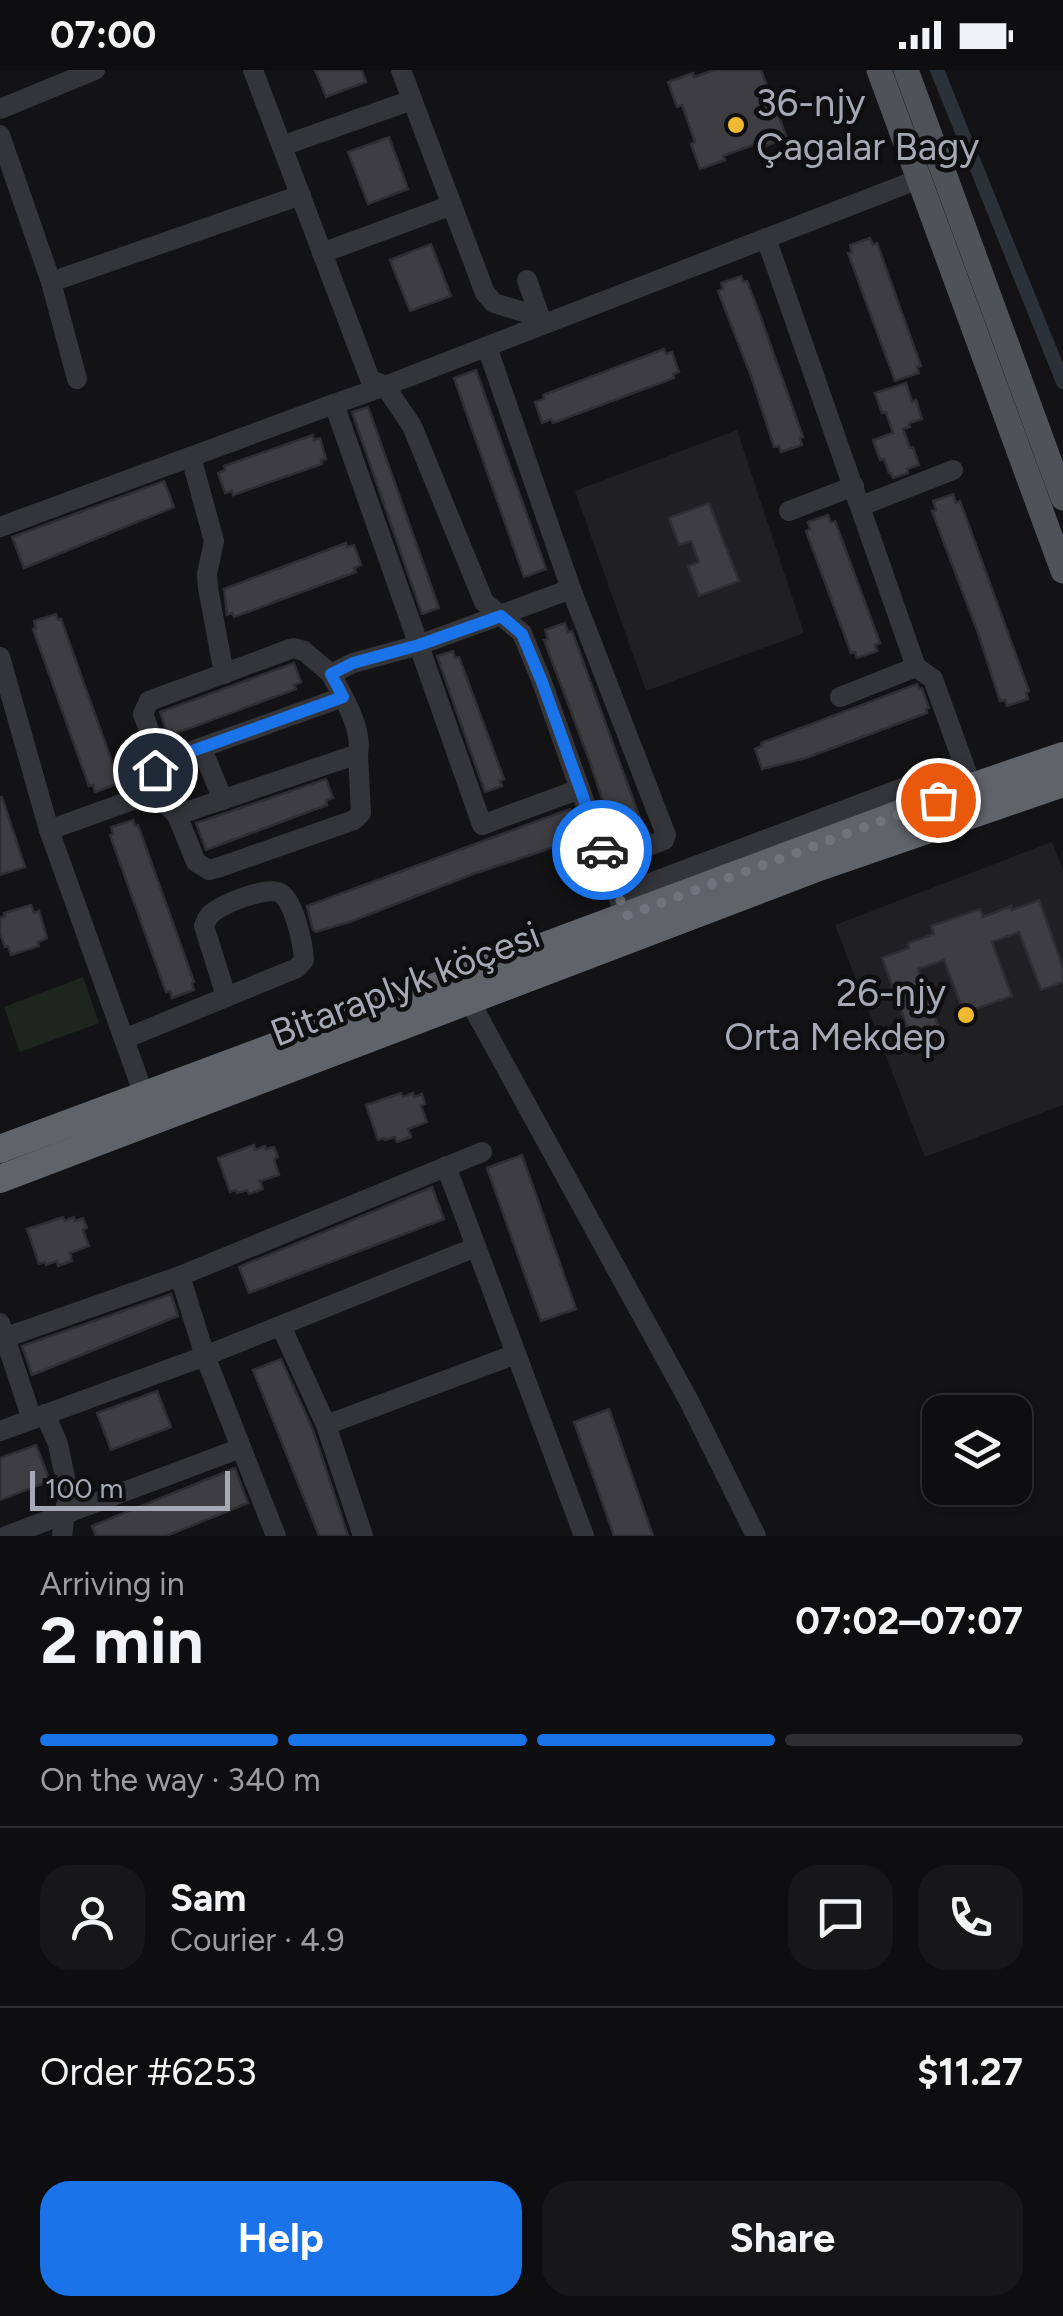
<!DOCTYPE html>
<html lang="en">
<head>
<meta charset="utf-8">
<style>
  :root { --surface:#0e0e10; --page:#171719; --text:#f1f3f6; --muted:#9b9c9f; --line:#2e2e30; --accent:#1a73e8 }
  body { margin:0; font-family:Figtree,sans-serif; background:var(--page); color:var(--text); height:100vh; display:flex; flex-direction:column; font-size:38px; white-space:nowrap }
  * { box-sizing:border-box; margin:0 }
  p { font-size:32px; color:var(--muted) }
  .icon { flex:none; width:55px; height:55px; fill:none; stroke:currentColor; stroke-width:2; stroke-linecap:round; stroke-linejoin:round }
  .map { position:relative; height:1466px; overflow:hidden }
  .panel { display:flex; flex-direction:column; background:var(--surface); flex:1 }
  .panel>* { flex:none }
  .tools { position:absolute; left:922px; top:1325px; display:grid; gap:20px }
  .tools a { display:grid; place-items:center; width:110px; height:110px; border-radius:20px; background:var(--surface); box-shadow:0 2px 8px #0004,0 0 0 2px var(--line); font-size:50px }
  .scale { position:absolute; left:30px; bottom:25px; width:200px; box-sizing:border-box; padding-left:10px; border:5px solid #a5a9b5; border-top:0; font-size:28px; line-height:35px; white-space:nowrap; color:#a5a9b5; -webkit-text-stroke:8px #0f0e10; paint-order:stroke }
  .pin { position:absolute; display:grid; place-items:center; width:85px; height:85px; color:#fff; margin:-42px; border:5px solid #fff; border-radius:50%; box-shadow:0 2px 10px #0007 }
  .courier { position:absolute; display:grid; place-items:center; width:100px; height:100px; margin:-50px; border:8px solid #1a73e8; border-radius:50%; background:#fff; color:#222; box-shadow:0 2px 12px #0007 }
  .head em { font-style:normal; font-weight:700 }
  .head div { display:flex; flex-direction:column-reverse }
  .head { display:flex; align-items:center; justify-content:space-between; height:170px; padding:0 40px }
  h1 { font-size:65px; font-weight:700; line-height:75px }
  .bar { display:grid; grid-template-columns:repeat(4,1fr); gap:15px 10px; align-content:center; height:120px; padding:0 40px }
  .bar i { height:12px; border-radius:8px; background:var(--line) }
  .bar .selected { background:var(--accent) }
  .bar p { grid-column:span 4 }
  .line { display:flex; align-items:center; gap:25px; padding:0 40px; border-top:2px solid var(--line) }
  .line div { flex:1 }
  .round { display:grid; place-items:center; flex:none; width:105px; height:105px; border-radius:30px; background:var(--page) }
  .primary-button { display:flex; gap:20px; margin-top:auto; padding:20px 40px }
  .primary-button a { flex:1; height:115px; border-radius:30px; background:var(--accent); color:#fff; font-size:40px; font-weight:700; line-height:115px; text-align:center }
  .primary-button a+a { background:var(--page); color:var(--text) }
  .status { display:flex; justify-content:space-between; align-items:center; height:70px; padding:0 50px; background:var(--surface); direction:ltr }
  .status svg { height:28px; fill:currentColor }
  .map>svg:first-child { display:block }
  .built { fill:#201f22 }
  .green { fill:#1e251f }
  .lines { fill:none; stroke-linecap:round; stroke-linejoin:round }
  .canal { stroke:#2a3139; stroke-width:14 }
  .building { fill:#3e3e42; stroke:#2e2d31; stroke-width:2.5 }
  .minor { stroke:#34353a; stroke-width:20 }
  .major { stroke:#505259; stroke-width:25 }
  .highway { stroke:#61636b; stroke-width:28 }
  .done { stroke:#72747d; stroke-width:10; stroke-dasharray:0 18 }
  .route { stroke:#1a73e8; stroke-width:12 }
  .poi-dot { fill:#efba31; stroke:#0f0e10; stroke-width:4 }
  .labels { text-anchor:middle; stroke-width:9; stroke-linejoin:round; paint-order:stroke }
  .poi-label { font-size:38px; fill:#a5a9b5; stroke:#0f0e10; text-anchor:start }
  .street-label { font-size:38px; fill:#a5a9b5; stroke:#0f0e10 }
</style>
</head>
<body>
<div class="status"><b>07:00</b><svg viewBox="0 0 49 12"><path d="M0 12V9h3v3zM5 12V6h3v6zM10 12V3h3v9zM15 12V0h3v12zM26 1h20v11H26zM47 4h2v5h-2z"/></svg></div>
<div class="map">
<svg width="1063" height="1466" viewBox="0 0 1063 1466">
  <rect width="100%" height="100%" fill="#131315"/>
  <g class="built">
    <path d="M737 360 804 563 646 621 575 421Z"/>
    <path d="M1052 772 1063 800V1035L925 1087 835 855Z"/>
  </g>
  <path class="green" d="M83 907 99 953 20 982 4 937Z"/>
  <g class="lines">
    <path class="canal" d="M937 0 1063 312"/>
  </g>
  <g class="building">
    <path d="M315 0H362L366 12 326 27Z"/>
    <path d="M714 0H761L787 68 763 77 761 72 723 86 725 90 700 99 691 74 695 72 682 35 677 37 668 12 693 3 694 7Z"/>
    <path d="M389 67 408 119 368 134 348 82Z"/>
    <path d="M870 168 873 175 877 173 921 296 917 297 919 303 895 311 848 183 852 182 850 175Z"/>
    <path d="M431 174 451 226 410 241 390 190Z"/>
    <path d="M741 206 743 212 747 211 760 245 803 367 800 368 802 375 781 382 779 376 774 377 752 309 718 221 723 219 721 213Z"/>
    <path d="M664 279 666 284 672 282 679 302 673 304 674 308 553 353 551 349 542 353 535 332 544 329 543 325Z"/>
    <path d="M476 300 546 499 524 507 454 308Z"/>
    <path d="M906 313 912 332 916 330 922 349 909 353 910 357 903 359 910 378 913 377 919 395 907 399 908 403 893 408 891 403H889L884 389 880 390 873 370 893 363 886 342 882 343 875 323Z"/>
    <path d="M368 337 439 538 422 544 352 342Z"/>
    <path d="M313 365 314 370 320 368 326 389 321 390 322 394 233 425 232 421 225 423 218 403 225 400 224 396Z"/>
    <path d="M164 411 174 437 24 498 12 467Z"/>
    <path d="M953 424 956 433 960 431 1029 621 1026 623 1028 629 1007 636 1005 630 1000 631 978 563 932 441 936 440 933 431Z"/>
    <path d="M709 433 739 511 699 526 688 496 699 492 691 471 679 475 669 448Z"/>
    <path d="M828 445 831 453 835 451 880 573 875 575 877 581 857 588 855 582 851 583 806 461 810 459 808 452Z"/>
    <path d="M346 473 347 477 354 475 361 495 354 498 356 502 234 547 232 543 227 545 224 519Z"/>
    <path d="M56 544 58 550 61 549 117 706 114 707 117 714 95 722 93 715 89 716 33 559 36 558 34 551Z"/>
    <path d="M565 553 568 562 572 561 641 751 638 752 640 758 619 765 617 759 612 760 590 692 544 570 548 569 545 560Z"/>
    <path d="M453 581 455 588 459 587 504 709 500 711 502 716 485 722 437 586Z"/>
    <path d="M294 593 301 612 294 615 296 619 174 664 172 660 167 662 160 642Z"/>
    <path d="M917 614 919 619 922 618 929 638 926 639 927 643 806 688 762 699 755 679 762 676 761 673Z"/>
    <path d="M326 709 333 728 326 730 327 735 206 780 196 753Z"/>
    <path d="M0 727H2L25 797 0 805Z"/>
    <path d="M570 739 581 768 473 804 352 851 316 862 313 860 307 836Z"/>
    <path d="M133 750 135 756 138 755 194 912 192 913 194 920 172 928 170 921 166 922 110 765 113 764 111 757Z"/>
    <path d="M1039 830 1063 897V912L1041 920 1019 862 992 872 1012 926 964 943 944 890 918 899 938 955 910 965 882 888 909 878 908 873 934 864 931 856 980 839 983 847 1011 836 1012 840Z"/>
    <path d="M31 835 34 843 39 841 47 868 38 872 39 876 11 885 8 876 5 877 0 863V848L5 846 4 843Z"/>
    <path d="M401 1023 403 1027 413 1023 414 1027 422 1024 425 1034 421 1036 427 1052 408 1059 411 1067 397 1072 395 1067 385 1070 384 1068 378 1070 366 1035Z"/>
    <path d="M254 1075 255 1080 265 1076 266 1079 274 1077 278 1087 274 1089 279 1105 260 1111 263 1119 249 1124 247 1120 237 1123 236 1120 230 1122 218 1088Z"/>
    <path d="M522 1085 576 1239 541 1251 487 1098Z"/>
    <path d="M432 1117 444 1149 249 1223 239 1197Z"/>
    <path d="M63 1147 65 1151 74 1147 75 1151 83 1148 87 1158 83 1160 89 1176 70 1183 72 1191 58 1196 57 1191 46 1195 45 1192 39 1194 27 1159Z"/>
    <path d="M171 1224 178 1246 32 1305 22 1276Z"/>
    <path d="M281 1289 313 1360 348 1466H319L253 1300Z"/>
    <path d="M157 1321 171 1357 111 1380 97 1343Z"/>
    <path d="M609 1339 653 1466H614L574 1352Z"/>
    <path d="M36 1375 50 1411 0 1430V1388Z"/>
    <path d="M235 1398 248 1433 166 1466H96L92 1456Z"/>
  </g>
  <g class="lines">
    <g class="minor">
      <path d="M253 0 370 309 385 316"/>
      <path d="M401 0 485 223 494 233 540 247"/>
      <path d="M0 39 95 0"/>
      <path d="M0 65 51 212 77 309"/>
      <path d="M282 76 412 30"/>
      <path d="M766 168 916 597"/>
      <path d="M322 183 452 135"/>
      <path d="M527 210 542 253"/>
      <path d="M51 212 301 125"/>
      <path d="M487 277 571 519"/>
      <path d="M385 316 334 334 482 755 580 719"/>
      <path d="M191 387 214 471 207 504 208 518 224 604"/>
      <path d="M861 436 953 400"/>
      <path d="M789 441 854 416"/>
      <path d="M0 457 334 334"/>
      <path d="M0 587 49 760 144 1025"/>
      <path d="M840 627 916 597 933 609 968 706"/>
      <path d="M202 679 223 730"/>
      <path d="M161 692 143 644 149 631 293 578 304 581 331 604"/>
      <path d="M155 722V700L161 692 343 627"/>
      <path d="M177 745 196 792 209 800 220 797 354 750 361 743 358 684"/>
      <path d="M49 760 155 722 177 745 358 684C363 658 343 627 331 604L353 593 419 575 571 519 666 765 664 770 606 791"/>
      <path d="M618 825 964 695"/>
      <path d="M625 846 542 612 522 563 484 532 412 356 385 316 919 109"/>
      <path d="M469 930 689 1331 756 1466"/>
      <path d="M124 969 297 898 304 890C303 874 294 830 280 823 266 816 225 833 212 843 207 847 207 849 204 856L226 926"/>
      <path d="M446 1096 584 1466"/>
      <path d="M180 1206 205 1286 276 1466"/>
      <path d="M0 1253 32 1349"/>
      <path d="M281 1256 326 1355 363 1466"/>
      <path d="M4 1268 180 1206 482 1082"/>
      <path d="M45 1344 58 1374 68 1422 62 1466"/>
      <path d="M326 1355 516 1284"/>
      <path d="M0 1361 205 1286 476 1177"/>
      <path d="M6 1466 241 1378"/>
    </g>
    <g class="major">
      <path d="M879 0 1063 501"/>
      <path d="M906 0 1063 428"/>
    </g>
    <g class="highway">
      <path d="M0 1079 972 717 1063 686"/>
      <path d="M0 1109 819 797 1063 713"/>
    </g>
  </g>
  <g class="lines">
    <path class="done" d="M602 780 626 846 938 730"/>
    <path class="route" d="M155 700 162 692 343 627 331 604 353 593 419 575 501 546 522 564 542 612 602 780"/>
  </g>
  <g class="poi-dot">
    <circle cx="736" cy="55" r="10"/>
    <circle cx="966" cy="945" r="10"/>
  </g>
  <g class="labels">
    <g class="poi-label">
      <text x="756" y="46">36-njy<tspan x="756" dy="44">Çagalar Bagy</tspan></text>
      <text x="946" y="936" text-anchor="end">26-njy<tspan x="946" dy="44">Orta Mekdep</tspan></text>
    </g>
    <g class="street-label">
      <text transform="translate(405 914) rotate(-21)" y="13">Bitaraplyk köçesi</text>
    </g>
  </g>
</svg>
<div class="tools">
<a><svg class="icon" aria-label="layers" viewBox="0 0 24 24"><path d="M12 4l9 5-9 5-9-5zM3 14l9 5 9-5"/></svg></a>
</div>
<div class="scale">100 m</div>
<div class="pin" style="left:938px;top:730px;background:#ea580c"><svg class="icon" aria-label="bag" viewBox="0 0 24 24"><path d="M5 8h14l-1 12H6zM9 8a3 3 0 0 1 6 0"/></svg></div>
<div class="pin" style="left:155px;top:700px;background:#1f2937"><svg class="icon" aria-label="home" viewBox="0 0 24 24"><path d="M3 11l9-7 9 7M6 9v11h12V9"/></svg></div>
<div class="courier" style="left:602px;top:780px"><svg class="icon" aria-label="car" viewBox="0 0 24 24"><path d="M5 17H2v-5l4-1 3-4h7l3 4 3 1v5h-3M9 17h6M6 11h13"/><circle cx="7" cy="17" r="2"/><circle cx="17" cy="17" r="2"/></svg></div>
</div>
<section class="panel">
<div class="head"><div><h1>2 min</h1><p>Arriving in</p></div><em>07:02–07:07</em></div>
<div class="bar"><i class="selected"></i><i class="selected"></i><i class="selected"></i><i></i><p>On the way · 340 m</p></div>
<div class="line" style="height:180px"><a class="round"><svg class="icon" aria-label="person" viewBox="0 0 24 24"><circle cx="12" cy="8" r="4"/><path d="M4 21q1-7 8-7t8 7"/></svg></a><div><b>Sam</b><p>Courier · 4.9</p></div><a class="round"><svg class="icon" aria-label="chat" viewBox="0 0 24 24"><path d="M4 5h16v11H9l-5 4z"/></svg></a><a class="round"><svg class="icon" aria-label="phone" viewBox="0 0 24 24"><path d="M5 4h4l2 5-3 2q2 4 5 5l2-3 5 2v4C11 20 4 13 5 4z"/></svg></a></div>
<div class="line" style="height:130px"><div>Order #6253</div><b>$11.27</b></div>
<div class="primary-button"><a>Help</a><a>Share</a></div>
</section>
</body>
</html>
